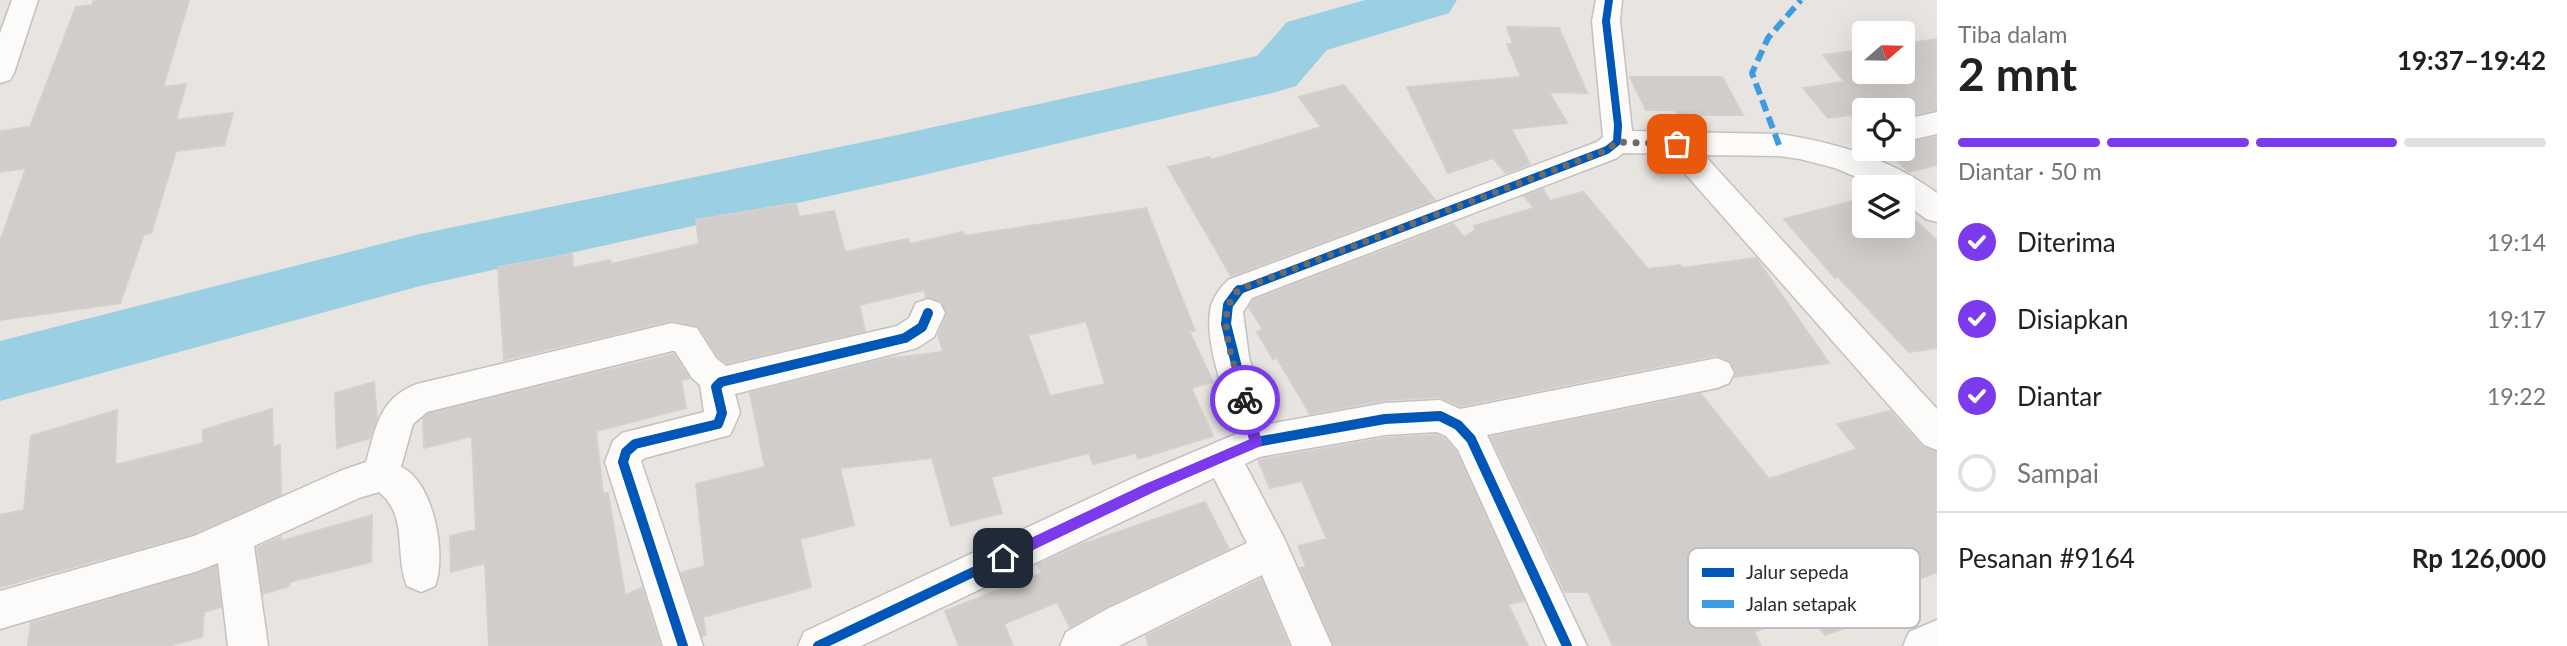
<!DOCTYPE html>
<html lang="id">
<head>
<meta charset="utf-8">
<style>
  :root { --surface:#fff; --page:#f2f2f2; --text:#202124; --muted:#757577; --line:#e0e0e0; --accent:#7c3aed }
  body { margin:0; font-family:Lato,sans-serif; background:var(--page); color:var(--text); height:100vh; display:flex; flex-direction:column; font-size:26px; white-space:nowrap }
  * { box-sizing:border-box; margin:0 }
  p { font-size:23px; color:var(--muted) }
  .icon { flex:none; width:38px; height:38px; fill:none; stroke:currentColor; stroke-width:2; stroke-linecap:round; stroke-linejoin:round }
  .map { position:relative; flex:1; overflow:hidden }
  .side { display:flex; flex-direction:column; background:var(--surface); width:630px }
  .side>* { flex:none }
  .needle { width:46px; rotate:70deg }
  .fabs { position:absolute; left:1852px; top:21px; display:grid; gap:14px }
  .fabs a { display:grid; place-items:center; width:63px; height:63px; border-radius:7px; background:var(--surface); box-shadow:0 7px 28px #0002; font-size:35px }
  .pin { position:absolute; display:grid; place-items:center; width:60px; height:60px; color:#fff; margin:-30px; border-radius:14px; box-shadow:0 4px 10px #0006 }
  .courier { position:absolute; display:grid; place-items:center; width:70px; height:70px; margin:-35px; border:5px solid #7c3aed; border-radius:50%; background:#fff; color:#222; box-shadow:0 2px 9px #0007 }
  .overview em { font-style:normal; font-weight:700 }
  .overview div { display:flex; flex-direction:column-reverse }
  .overview { display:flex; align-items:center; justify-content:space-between; height:119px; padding:0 21px }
  h1 { font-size:46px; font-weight:700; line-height:52px }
  .bar { display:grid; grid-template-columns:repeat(4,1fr); gap:10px 7px; align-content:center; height:84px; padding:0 21px }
  .bar i { height:9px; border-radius:5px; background:var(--line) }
  .bar .active { background:var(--accent) }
  .bar p { grid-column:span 4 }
  .line { display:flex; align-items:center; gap:18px; padding:0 21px; border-top:2px solid var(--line) }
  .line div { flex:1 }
  ol { padding:0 21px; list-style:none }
  li { display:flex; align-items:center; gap:21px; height:77px }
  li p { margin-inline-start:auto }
  li .icon { padding:7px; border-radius:50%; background:var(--accent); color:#fff; stroke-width:4 }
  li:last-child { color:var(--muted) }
  li i { width:38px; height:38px; border:4px solid var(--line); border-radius:50% }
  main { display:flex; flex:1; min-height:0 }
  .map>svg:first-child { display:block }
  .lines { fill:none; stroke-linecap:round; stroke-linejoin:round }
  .river { fill:#9acfe4; fill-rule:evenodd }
  .building { fill:#d0cdca; stroke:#d3d0cd; stroke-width:2; fill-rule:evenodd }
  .street-casing { stroke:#c2c1c1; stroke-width:3 }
  .street { fill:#fcfbfa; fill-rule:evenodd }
  .quiet { stroke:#3d9ce1; stroke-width:6; stroke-dasharray:12 6; stroke-linecap:butt }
  .cycleway-far1-casing { stroke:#fff; stroke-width:11 }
  .cycleway-casing { stroke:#fff; stroke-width:14 }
  .cycleway-far1 { stroke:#0057b8; stroke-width:8 }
  .cycleway { stroke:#0057b8; stroke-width:10 }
  .route { fill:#7c3aed }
  .done { stroke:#6c6b6a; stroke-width:7; stroke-dasharray:0 12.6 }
  .key { fill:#fff; stroke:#bfbfbf; stroke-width:2 }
  .key-label { font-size:19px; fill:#2a2a2a }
</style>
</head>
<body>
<main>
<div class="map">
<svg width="1937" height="646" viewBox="0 0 1937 646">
  <rect width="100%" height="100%" fill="#e8e5e1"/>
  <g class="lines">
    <path class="river" d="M1365 0H1457L1449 13 1327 50 1296 86 1276 92 902 180 420 286 0 401V341L420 234 902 134 1257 56 1287 22Z"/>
  </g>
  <g class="building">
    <path d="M94 0H189L163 87 186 84 176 120 233 113 224 145 176 151 151 233 144 234 120 303 0 320V242L26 168 0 172V131L30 127 76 7 92 5Z"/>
    <path d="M1507 27 1559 28 1587 93 1549 92 1567 123 1511 129 1530 164 1506 173 1493 158 1448 173 1407 87 1521 77 1507 44H1513Z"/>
    <path d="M1937 39V110L1902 117V110H1864L1862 126 1850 115 1828 118 1803 88 1845 82 1823 55 1864 50V72H1902V44Z"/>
    <path d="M1630 77H1722L1743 115H1678L1675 110H1646Z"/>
    <path d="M1344 85 1435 200 1231 276 1168 167 1209 157 1211 160 1321 127 1299 97Z"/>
    <path d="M1937 137V165L1909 172 1885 149H1902V144Z"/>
    <path d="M1543 189 1550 201 1583 192 1648 269 1680 265 1682 268 1756 258 1829 363 1735 377 1736 372 1731 362 1716 355 1460 406 1440 397 1385 400 1310 414 1277 358 1273 359 1257 332 1263 330 1249 307 1254 300 1453 224 1464 237 1475 230 1474 226 1534 208 1524 196Z"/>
    <path d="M1864 198V226H1902V209L1937 240V348L1909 352 1838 277 1835 278 1784 219Z"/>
    <path d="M796 203 799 217 834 211 845 252 908 239 910 244 963 232 964 236 1146 208 1195 331H1189L1213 382 1191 388 1213 436 1138 459 1136 453 1093 464 1089 453 991 477 1002 513 951 526 932 458 840 468 854 525 800 539 811 587 703 617 706 635 702 636 681 573 705 566 696 484 765 467 750 393 885 359 943 352 938 335 947 314 942 302 926 297 924 290 859 305 865 331 727 363 718 356 699 327 673 320 504 360 498 267 572 254 573 268 610 260 611 264 699 244 696 220ZM1086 321 1105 384 1050 396 1028 335Z"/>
    <path d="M674 354 689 378 681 380 686 408 596 431 603 494 608 493 625 595 642 588 660 646H489L485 563 451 572 450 536 476 530 472 436 424 448 423 419 428 414Z"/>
    <path d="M374 382 377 419 370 438 337 448 335 393Z"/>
    <path d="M1701 394 1769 479 1857 449 1837 424 1890 411 1922 447 1937 452V572L1912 582 1918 589 1855 614 1862 622 1825 635 1808 613 1754 632 1761 646H1613L1588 592H1565L1491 437Z"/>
    <path d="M272 409 273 447 280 445 281 495 193 534 0 587V515L24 510 31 436 117 410 115 465 203 443V430Z"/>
    <path d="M1437 435 1444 438 1456 451 1524 601 1508 604 1528 646H1334L1300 568 1306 567 1298 546 1327 539 1302 481 1270 488 1258 460 1385 438Z"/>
    <path d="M1205 502 1229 549 1106 607 1070 627 1057 602 1004 624 1013 646H959L945 611 1042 573 1038 565 1080 545Z"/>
    <path d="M372 515 371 562 289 582V586L263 594 257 548 281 537V541Z"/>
    <path d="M216 567 221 607 204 612 202 637 168 646H28L31 623Z"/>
    <path d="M1261 579 1289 646H1149L1146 636Z"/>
  </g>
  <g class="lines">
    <defs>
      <g id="street">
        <path d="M12 0H38L14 73 10 80 0 83V33Z"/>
        <path d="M1596 0H1622L1620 21 1632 131 1779 134C1835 142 1891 159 1937 193V222L1926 219 1902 201V187H1880L1835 168 1800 159 1779 156 1704 155 1937 409V450L1924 445 1668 154 1623 153 1617 158 1252 298 1243 312 1249 357 1269 424 1385 403 1440 400 1460 409 1717 358 1729 363 1734 373 1729 383 1717 388 1487 435 1587 646H1547L1458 450 1446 436 1437 432 1385 435 1259 457 1245 464 1284 538 1332 646H1292L1262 575 1119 646H1060L1066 632 1107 609 1247 543 1214 478 861 646H798L804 632 1137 476 1236 434C1227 398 1205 348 1210 312 1211 299 1220 288 1228 280L1597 142 1603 137 1592 21Z"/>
        <path d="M1937 112V134L1902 142V120Z"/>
        <path d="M928 299 940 303 945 313 934 337 917 348 735 394 740 413 730 435 645 458 641 461 703 646H663L605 462 613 441 622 433 704 412 700 385 692 378 675 351H672L427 412 413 424 401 467C434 481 447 556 435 586L421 592 407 586C394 555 409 516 379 492L359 498 254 546 268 646H228L218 563 198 571 0 629V591L194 536 340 471 366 462C376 428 379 398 417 384L672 323 697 328 716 358 726 366 897 326 909 318 916 303Z"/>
        <path d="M1937 620V646H1903L1909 632Z"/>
      </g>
    </defs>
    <use href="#street" class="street-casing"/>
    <use href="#street" class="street"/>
    <path class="quiet" d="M1779 145 1752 73 1768 38 1801 0"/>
    <defs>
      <path id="cycleway-far1" d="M1237 291 1607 150 1617 142 1618 125 1606 21 1609 0"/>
      <g id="cycleway">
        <path d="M1239 290 1228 305 1226 324 1256 442"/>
        <path d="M683 646 623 462 626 452 635 444 718 424 722 413 716 387 721 382 905 338 922 327 928 313"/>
        <path d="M818 646 1150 488 1256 442 1385 419 1440 416 1458 425 1471 439 1567 646"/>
      </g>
    </defs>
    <use href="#cycleway-far1" class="cycleway-far1-casing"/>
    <use href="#cycleway" class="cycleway-casing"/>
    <use href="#cycleway-far1" class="cycleway-far1"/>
    <use href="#cycleway" class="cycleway"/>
  </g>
  <path class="route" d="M1245 395 1251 400 1262 442 1261 446 1154 492 1008 562H999V553L1145 484 1249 440 1239 400Z"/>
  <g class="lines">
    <path class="done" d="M1245 400C1237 368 1210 314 1240 289L1607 150 1617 142 1677 144"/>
  </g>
  <rect x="1688" y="548" width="232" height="80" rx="10" class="key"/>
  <rect x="1702" y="568" width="32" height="9" fill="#0057b8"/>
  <rect x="1702" y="600" width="32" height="8" fill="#3d9ce1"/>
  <g class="key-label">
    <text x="1746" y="579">Jalur sepeda</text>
    <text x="1746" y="611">Jalan setapak</text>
  </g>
</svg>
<div class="fabs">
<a><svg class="needle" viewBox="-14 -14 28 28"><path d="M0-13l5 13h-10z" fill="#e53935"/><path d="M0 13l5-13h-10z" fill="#757577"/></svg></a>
<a><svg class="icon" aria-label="locate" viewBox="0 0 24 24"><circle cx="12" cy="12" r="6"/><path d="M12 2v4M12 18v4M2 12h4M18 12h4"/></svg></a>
<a><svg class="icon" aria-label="layers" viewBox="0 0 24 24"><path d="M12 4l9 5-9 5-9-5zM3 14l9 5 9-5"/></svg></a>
</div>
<div class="pin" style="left:1677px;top:144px;background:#ea580c"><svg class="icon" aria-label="bag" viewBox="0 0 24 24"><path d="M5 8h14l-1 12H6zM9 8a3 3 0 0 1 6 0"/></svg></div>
<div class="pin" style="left:1003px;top:558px;background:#1f2937"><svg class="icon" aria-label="home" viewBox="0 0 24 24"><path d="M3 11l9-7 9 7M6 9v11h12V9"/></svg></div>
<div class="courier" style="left:1245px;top:400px"><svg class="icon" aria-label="bike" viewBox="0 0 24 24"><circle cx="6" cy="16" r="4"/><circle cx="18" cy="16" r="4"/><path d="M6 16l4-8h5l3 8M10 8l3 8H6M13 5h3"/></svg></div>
</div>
<section class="side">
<div class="overview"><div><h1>2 mnt</h1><p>Tiba dalam</p></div><em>19:37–19:42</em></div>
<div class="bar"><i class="active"></i><i class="active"></i><i class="active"></i><i></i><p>Diantar · 50 m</p></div>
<ol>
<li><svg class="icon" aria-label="check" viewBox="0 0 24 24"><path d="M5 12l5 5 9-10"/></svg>Diterima<p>19:14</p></li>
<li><svg class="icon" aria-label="check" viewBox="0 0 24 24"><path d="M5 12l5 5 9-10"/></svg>Disiapkan<p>19:17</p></li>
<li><svg class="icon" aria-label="check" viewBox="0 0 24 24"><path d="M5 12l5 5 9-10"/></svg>Diantar<p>19:22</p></li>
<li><i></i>Sampai</li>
</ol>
<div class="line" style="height:91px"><div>Pesanan #9164</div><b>Rp 126,000</b></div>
</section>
</main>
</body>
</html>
